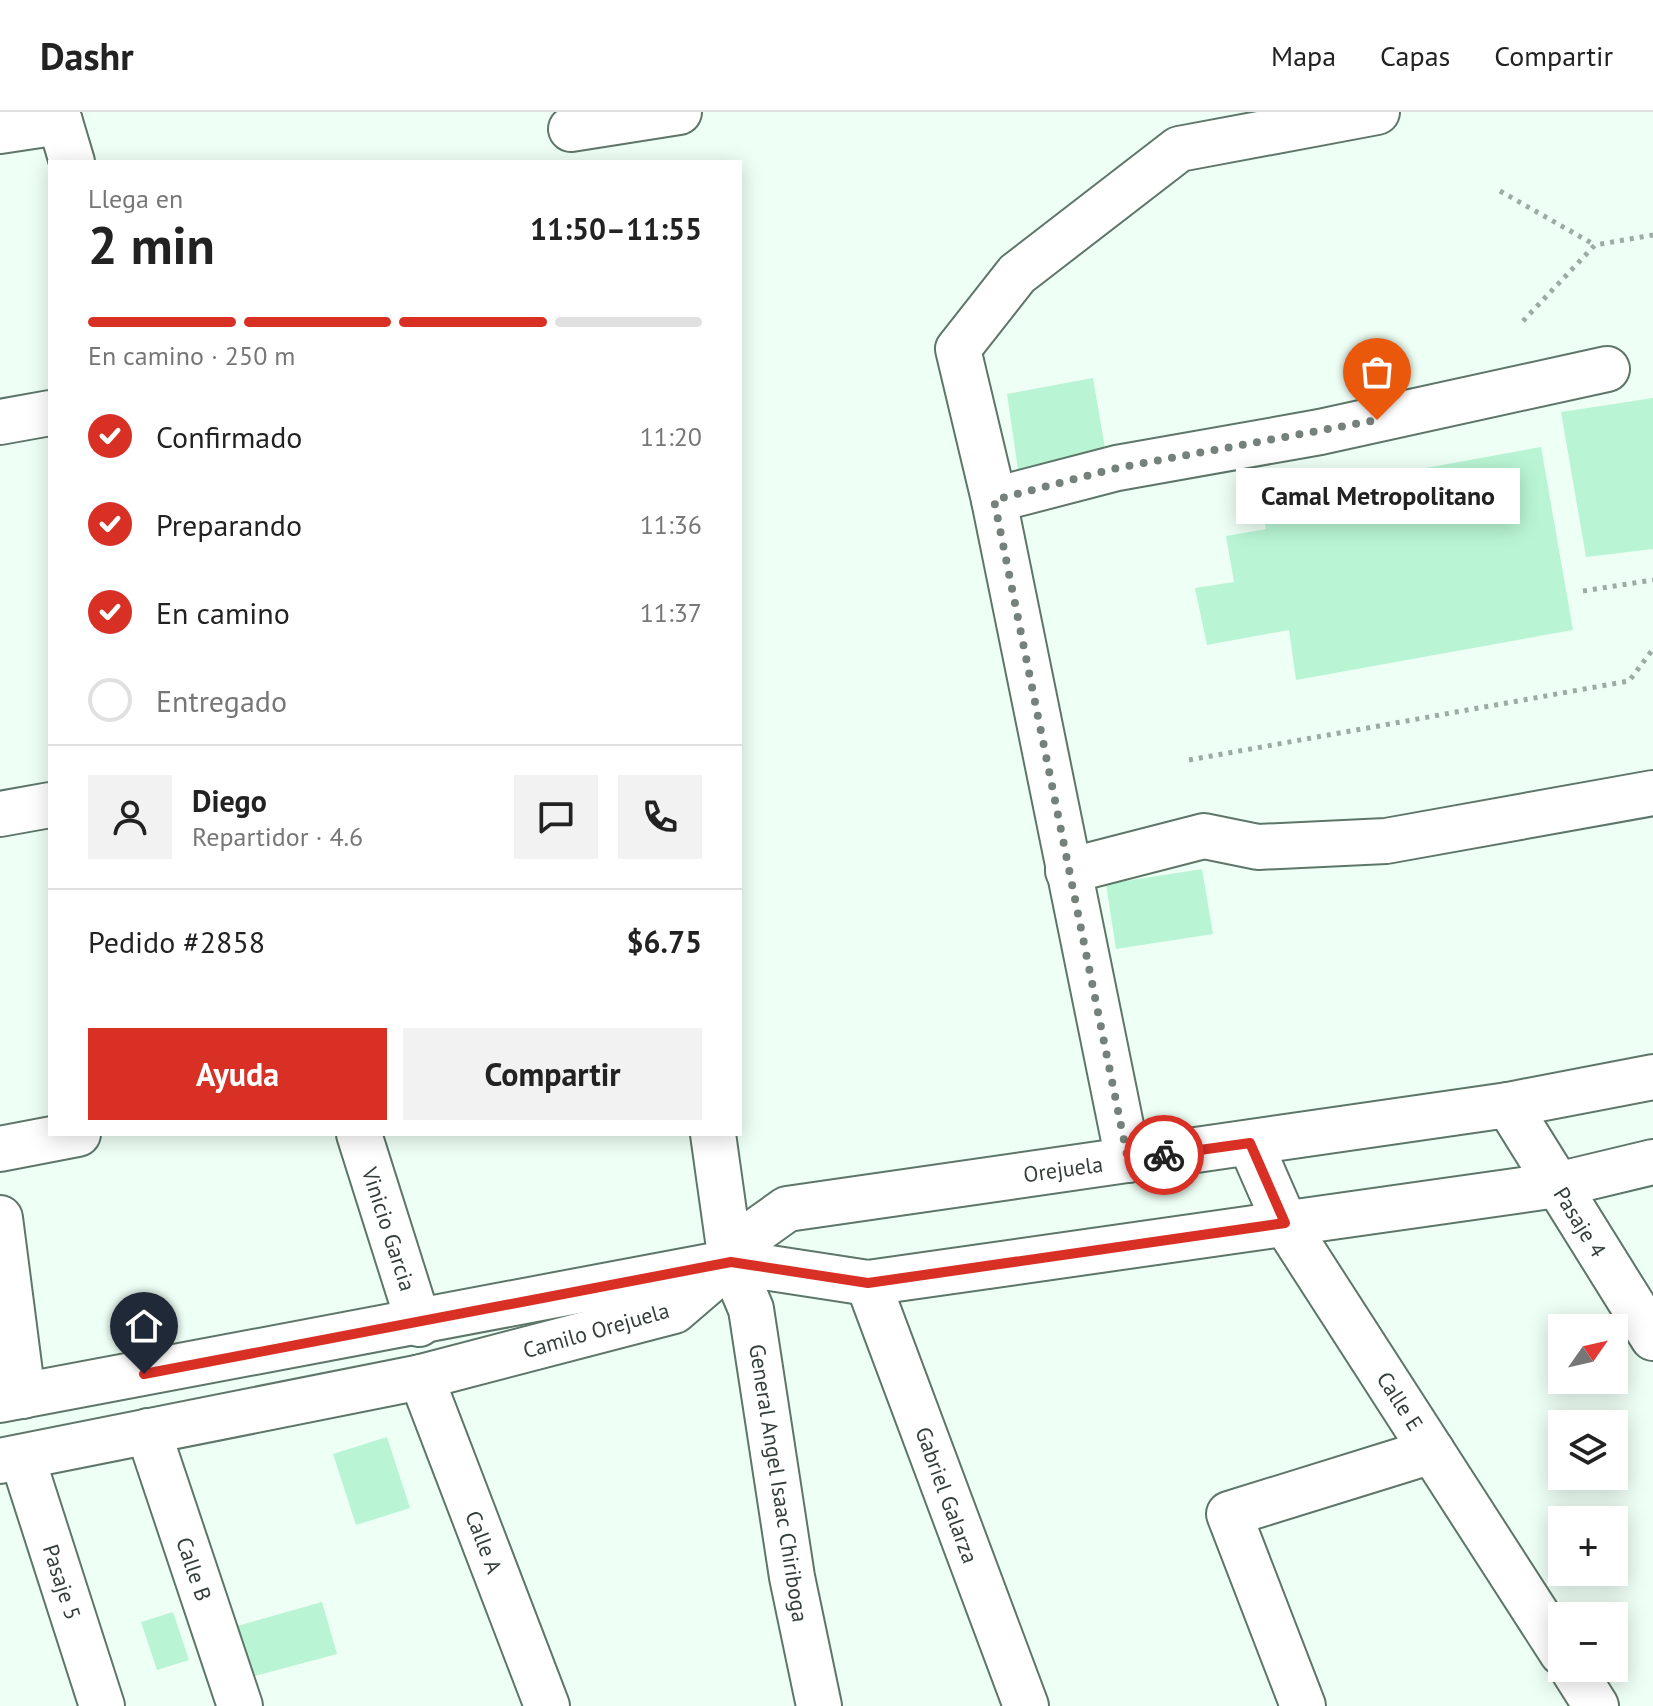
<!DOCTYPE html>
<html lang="es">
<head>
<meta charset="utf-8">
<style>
  :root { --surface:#fff; --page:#f2f2f2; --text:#222; --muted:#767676; --line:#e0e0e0; --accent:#d93025 }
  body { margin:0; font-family:"PT Sans",sans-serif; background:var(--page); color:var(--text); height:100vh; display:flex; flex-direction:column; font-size:30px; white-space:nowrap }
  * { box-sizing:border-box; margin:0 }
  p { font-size:26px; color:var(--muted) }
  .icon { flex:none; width:44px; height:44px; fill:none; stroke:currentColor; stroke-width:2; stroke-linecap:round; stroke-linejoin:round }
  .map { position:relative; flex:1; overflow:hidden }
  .details { position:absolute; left:48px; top:48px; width:694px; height:976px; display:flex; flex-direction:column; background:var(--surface); border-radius:0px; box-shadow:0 4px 20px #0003 }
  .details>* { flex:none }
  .needle { width:52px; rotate:56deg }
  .buttons { position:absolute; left:1548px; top:1202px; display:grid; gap:16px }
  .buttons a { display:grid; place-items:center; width:80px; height:80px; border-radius:0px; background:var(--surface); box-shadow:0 4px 20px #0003; font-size:40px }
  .pin { position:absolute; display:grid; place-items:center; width:68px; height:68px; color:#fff; margin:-82px -34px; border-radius:50% 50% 50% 0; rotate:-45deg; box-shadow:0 0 8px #0007 }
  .pin .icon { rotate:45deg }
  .courier { position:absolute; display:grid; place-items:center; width:80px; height:80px; margin:-40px; border:6px solid #d93025; border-radius:50%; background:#fff; color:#222; box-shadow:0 2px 10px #0007 }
  .bubble { position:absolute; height:56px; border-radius:0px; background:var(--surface); box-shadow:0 4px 20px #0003; font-size:26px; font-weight:800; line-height:56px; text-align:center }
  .overview em { font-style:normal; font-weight:800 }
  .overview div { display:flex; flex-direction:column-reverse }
  .overview { display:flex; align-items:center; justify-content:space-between; height:136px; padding:0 40px }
  h1 { font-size:52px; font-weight:800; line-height:60px }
  .bar { display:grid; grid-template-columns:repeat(4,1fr); gap:12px 8px; align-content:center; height:96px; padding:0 40px }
  .bar i { height:10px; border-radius:6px; background:var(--line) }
  .bar .active { background:var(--accent) }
  .bar p { grid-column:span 4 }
  .line { display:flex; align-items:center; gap:20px; padding:0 40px; border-top:2px solid var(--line) }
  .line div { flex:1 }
  .round { display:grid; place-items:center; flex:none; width:84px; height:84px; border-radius:0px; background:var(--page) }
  ol { padding:0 40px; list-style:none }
  li { display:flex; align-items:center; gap:24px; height:88px }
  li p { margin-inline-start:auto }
  li .icon { padding:8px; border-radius:50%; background:var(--accent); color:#fff; stroke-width:4 }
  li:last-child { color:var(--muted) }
  li i { width:44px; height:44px; border:4px solid var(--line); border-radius:50% }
  .primary-button { display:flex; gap:16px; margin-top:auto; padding:16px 40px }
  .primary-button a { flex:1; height:92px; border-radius:0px; background:var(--accent); color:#fff; font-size:32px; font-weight:800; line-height:92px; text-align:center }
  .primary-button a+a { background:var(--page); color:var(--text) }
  header { display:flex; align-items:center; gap:48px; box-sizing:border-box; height:112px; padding:0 40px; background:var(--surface); border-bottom:2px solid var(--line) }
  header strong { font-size:38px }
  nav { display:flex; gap:44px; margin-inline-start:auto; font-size:28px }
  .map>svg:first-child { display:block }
  .building { fill:#b9f5d4 }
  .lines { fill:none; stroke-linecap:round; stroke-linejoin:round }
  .minor-casing { stroke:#5d7668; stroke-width:48 }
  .path { stroke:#9caba3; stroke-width:5; stroke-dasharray:4 6; stroke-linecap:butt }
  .minor { stroke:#fff; stroke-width:44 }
  .done { stroke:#75827b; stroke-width:8; stroke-dasharray:0 14.4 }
  .route { stroke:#d93025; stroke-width:10 }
  .labels { text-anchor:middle; stroke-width:7; stroke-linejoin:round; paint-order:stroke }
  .street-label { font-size:22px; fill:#343f39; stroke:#fff }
</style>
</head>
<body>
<header>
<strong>Dashr</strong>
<nav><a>Mapa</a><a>Capas</a><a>Compartir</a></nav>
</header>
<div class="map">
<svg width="1653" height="1594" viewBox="0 0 1653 1594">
  <rect width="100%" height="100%" fill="#eefff5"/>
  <g class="building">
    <path d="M1093 266 1106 342 1018 358 1007 282Z"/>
    <path d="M1653 286V437L1586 445 1561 300Z"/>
    <path d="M1541 335 1573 518 1296 568 1289 518 1207 533 1195 476 1234 470 1226 424 1266 417 1260 386Z"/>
    <path d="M1202 757 1213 822 1116 837 1106 772Z"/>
    <path d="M387 1325 410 1396 356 1413 333 1342Z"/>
    <path d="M322 1490 337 1542 251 1565 237 1514Z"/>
    <path d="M173 1500 189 1548 157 1558 141 1510Z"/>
  </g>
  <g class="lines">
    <defs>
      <g id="minor">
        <path d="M57 0 72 50"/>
        <path d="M571 17 679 0"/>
        <path d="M0 19 60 10"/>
        <path d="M0 310 50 301"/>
        <path d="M994 388 1117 356 1320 320 1607 257"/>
        <path d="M0 702 50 693"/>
        <path d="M1068 759 1204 724 1258 735 1386 729 1653 681"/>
        <path d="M1508 993 1653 1226"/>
        <path d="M359 1022 419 1212"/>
        <path d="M713 1022 731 1150 751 1197 792 1465 819 1594"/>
        <path d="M1250 1031 1285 1111 1562 1541"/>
        <path d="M0 1037 78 1022"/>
        <path d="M1128 1048 994 388 958 237 1017 162 1179 37 1377 0"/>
        <path d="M0 1106 23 1284"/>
        <path d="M868 1171 1026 1594"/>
        <path d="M421 1265 547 1594"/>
        <path d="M0 1288 731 1150 868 1171 1557 1073 1653 1050"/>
        <path d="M148 1319 240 1594"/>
        <path d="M22 1345 102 1594"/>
        <path d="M0 1349 421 1265 674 1199 731 1150 759 1117 787 1097 1508 993 1653 965"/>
        <path d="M1572 1556 1596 1594"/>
        <path d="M1303 1594 1229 1402 1432 1339"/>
      </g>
    </defs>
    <use href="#minor" class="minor-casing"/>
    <g class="path">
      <path d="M1500 79 1595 133"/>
      <path d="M1523 209 1595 133 1653 123"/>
      <path d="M1583 479 1653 468"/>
      <path d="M1189 648 1629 569 1653 537"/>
    </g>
    <use href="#minor" class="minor"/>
  </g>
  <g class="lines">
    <path class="done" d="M1164 1043 1128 1048 994 388 1117 356 1377 308"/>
    <path class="route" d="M144 1262 731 1150 868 1171 1285 1111 1250 1031 1164 1043"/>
  </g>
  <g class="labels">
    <g class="street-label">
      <text transform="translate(1063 1057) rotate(-8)" y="8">Orejuela</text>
      <text transform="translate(1580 1110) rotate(58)" y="8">Pasaje 4</text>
      <text transform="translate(389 1117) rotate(72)" y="8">Vinicio Garcia</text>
      <text transform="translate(596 1218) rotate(-16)" y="8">Camilo Orejuela</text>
      <text transform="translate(1400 1289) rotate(57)" y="8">Calle E</text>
      <text transform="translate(779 1371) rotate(81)" y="8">General Angel Isaac Chiriboga</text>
      <text transform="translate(947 1383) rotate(70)" y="8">Gabriel Galarza</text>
      <text transform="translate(484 1430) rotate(69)" y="8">Calle A</text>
      <text transform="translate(194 1457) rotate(71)" y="8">Calle B</text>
      <text transform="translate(62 1470) rotate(72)" y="8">Pasaje 5</text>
    </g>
  </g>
</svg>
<div class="buttons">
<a><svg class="needle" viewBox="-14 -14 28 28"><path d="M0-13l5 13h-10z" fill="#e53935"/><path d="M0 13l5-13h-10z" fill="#767676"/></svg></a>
<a><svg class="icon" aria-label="layers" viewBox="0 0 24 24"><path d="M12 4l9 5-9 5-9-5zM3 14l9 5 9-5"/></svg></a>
<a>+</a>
<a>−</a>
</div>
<div class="pin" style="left:1377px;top:308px;background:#ea580c"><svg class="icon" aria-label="bag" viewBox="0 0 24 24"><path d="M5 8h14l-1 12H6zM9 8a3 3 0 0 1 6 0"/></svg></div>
<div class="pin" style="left:144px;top:1262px;background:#1f2937"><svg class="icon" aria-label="home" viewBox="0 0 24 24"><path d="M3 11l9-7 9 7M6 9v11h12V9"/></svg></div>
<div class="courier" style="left:1164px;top:1043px"><svg class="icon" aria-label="bike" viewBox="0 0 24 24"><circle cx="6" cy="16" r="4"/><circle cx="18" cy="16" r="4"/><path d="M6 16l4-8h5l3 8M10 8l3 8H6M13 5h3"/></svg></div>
<div class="bubble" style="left:1236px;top:356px;width:284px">Camal Metropolitano</div>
<section class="details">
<div class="overview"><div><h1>2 min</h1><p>Llega en</p></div><em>11:50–11:55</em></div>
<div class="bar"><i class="active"></i><i class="active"></i><i class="active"></i><i></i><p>En camino · 250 m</p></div>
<ol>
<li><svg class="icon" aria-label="check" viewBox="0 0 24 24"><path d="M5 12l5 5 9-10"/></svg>Confirmado<p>11:20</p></li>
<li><svg class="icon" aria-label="check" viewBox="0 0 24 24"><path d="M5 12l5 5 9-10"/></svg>Preparando<p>11:36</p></li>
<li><svg class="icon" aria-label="check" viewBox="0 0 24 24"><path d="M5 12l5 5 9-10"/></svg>En camino<p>11:37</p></li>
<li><i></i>Entregado</li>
</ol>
<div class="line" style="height:144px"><a class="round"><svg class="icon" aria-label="person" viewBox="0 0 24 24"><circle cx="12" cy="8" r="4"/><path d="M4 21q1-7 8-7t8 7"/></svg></a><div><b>Diego</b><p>Repartidor · 4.6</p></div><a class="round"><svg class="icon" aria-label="chat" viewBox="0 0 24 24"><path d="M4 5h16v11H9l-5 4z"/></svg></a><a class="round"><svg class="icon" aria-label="phone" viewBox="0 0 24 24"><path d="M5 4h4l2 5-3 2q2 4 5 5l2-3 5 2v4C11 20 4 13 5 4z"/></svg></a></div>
<div class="line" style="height:104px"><div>Pedido #2858</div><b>$6.75</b></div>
<div class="primary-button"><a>Ayuda</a><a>Compartir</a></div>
</section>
</div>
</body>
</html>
